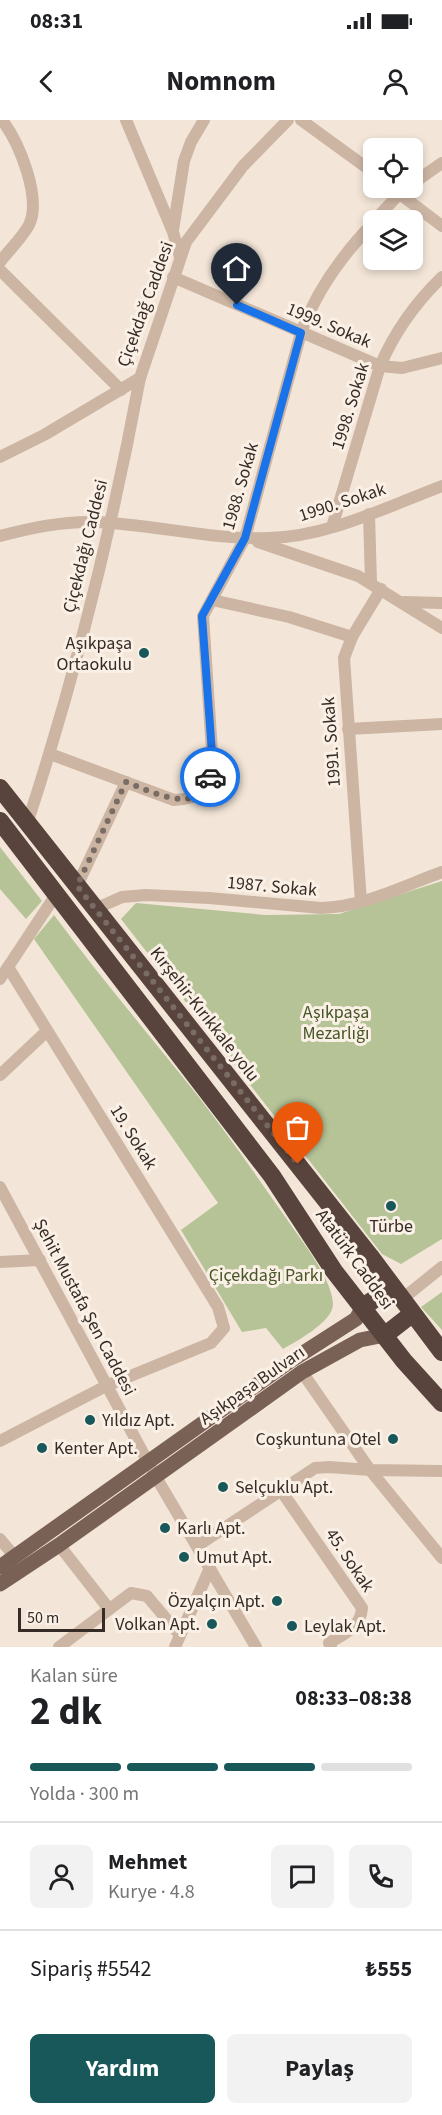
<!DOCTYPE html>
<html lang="tr">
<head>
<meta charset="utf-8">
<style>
  :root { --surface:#fff; --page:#f2f2f2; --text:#202124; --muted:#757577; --line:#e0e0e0; --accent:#18585b }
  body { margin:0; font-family:"Source Sans 3",sans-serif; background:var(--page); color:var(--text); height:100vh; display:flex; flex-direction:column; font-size:22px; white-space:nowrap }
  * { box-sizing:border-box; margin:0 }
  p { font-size:20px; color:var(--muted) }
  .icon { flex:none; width:33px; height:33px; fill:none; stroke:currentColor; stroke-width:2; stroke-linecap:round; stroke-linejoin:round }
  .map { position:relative; height:1527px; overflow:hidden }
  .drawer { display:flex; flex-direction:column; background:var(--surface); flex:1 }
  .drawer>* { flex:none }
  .controls { position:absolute; left:363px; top:18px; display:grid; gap:12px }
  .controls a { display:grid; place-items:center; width:60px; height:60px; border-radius:9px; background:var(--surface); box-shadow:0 3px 9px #0003; font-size:30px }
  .scale { position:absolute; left:18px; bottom:15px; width:87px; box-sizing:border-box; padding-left:6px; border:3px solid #362b26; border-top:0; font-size:16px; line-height:21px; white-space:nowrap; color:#362b26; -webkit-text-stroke:4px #faf0e5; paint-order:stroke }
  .pin { position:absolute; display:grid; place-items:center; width:51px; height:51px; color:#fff; margin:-62px -26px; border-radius:50% 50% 50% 0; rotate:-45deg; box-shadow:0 0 6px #0007 }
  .pin .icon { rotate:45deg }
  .courier { position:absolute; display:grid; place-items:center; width:60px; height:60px; margin:-30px; border:4px solid #1a73e8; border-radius:50%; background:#fff; color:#222; box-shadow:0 2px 8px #0007 }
  .headline em { font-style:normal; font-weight:700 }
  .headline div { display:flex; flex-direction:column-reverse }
  .headline { display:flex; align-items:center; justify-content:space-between; height:102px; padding:0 30px }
  h1 { font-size:39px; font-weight:700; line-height:45px }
  .bar { display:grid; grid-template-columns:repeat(4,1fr); gap:9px 6px; align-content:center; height:72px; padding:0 30px }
  .bar i { height:8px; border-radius:4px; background:var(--line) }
  .bar .active { background:var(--accent) }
  .bar p { grid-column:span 4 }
  .line { display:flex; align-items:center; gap:15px; padding:0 30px; border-top:2px solid var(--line) }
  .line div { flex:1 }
  .round { display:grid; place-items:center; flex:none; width:63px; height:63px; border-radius:9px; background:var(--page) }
  .primary-button { display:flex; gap:12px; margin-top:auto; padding:12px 30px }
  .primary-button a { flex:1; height:69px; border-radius:9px; background:var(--accent); color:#fff; font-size:24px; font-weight:700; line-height:69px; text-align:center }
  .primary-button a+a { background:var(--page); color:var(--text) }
  .status { display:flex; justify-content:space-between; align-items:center; height:42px; padding:0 30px; background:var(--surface); direction:ltr }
  .status svg { height:16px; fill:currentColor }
  header { display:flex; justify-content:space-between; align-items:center; height:78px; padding:0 30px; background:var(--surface); font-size:27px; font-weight:700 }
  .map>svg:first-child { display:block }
  .green { fill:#b5c397 }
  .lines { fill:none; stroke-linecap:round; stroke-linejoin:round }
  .minor { stroke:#ccb5a3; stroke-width:12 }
  .major { stroke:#7a6156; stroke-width:15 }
  .highway { stroke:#58443c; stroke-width:18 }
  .done { stroke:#786c64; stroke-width:6; stroke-dasharray:0 10.8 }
  .route { stroke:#1a73e8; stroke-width:8 }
  .poi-dot { fill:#18585b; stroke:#faf0e5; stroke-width:2 }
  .labels { text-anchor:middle; stroke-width:6; stroke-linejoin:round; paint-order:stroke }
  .street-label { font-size:18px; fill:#362b26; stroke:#faf0e5 }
  .poi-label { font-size:18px; fill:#362b26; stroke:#faf0e5; text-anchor:start }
  .park-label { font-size:18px; fill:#465628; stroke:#faf0e5 }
</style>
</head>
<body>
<div class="status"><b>08:31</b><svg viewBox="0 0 49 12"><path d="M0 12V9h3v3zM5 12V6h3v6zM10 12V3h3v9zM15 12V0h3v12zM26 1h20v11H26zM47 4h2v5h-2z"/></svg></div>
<header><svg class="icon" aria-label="back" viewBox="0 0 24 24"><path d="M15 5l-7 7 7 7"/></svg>Nomnom<svg class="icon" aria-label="person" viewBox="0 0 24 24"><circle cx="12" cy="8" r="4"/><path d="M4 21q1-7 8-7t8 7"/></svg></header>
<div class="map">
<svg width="442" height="1527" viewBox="0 0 442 1527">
  <rect width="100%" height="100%" fill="#f3e6d8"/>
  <g class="green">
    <path d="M0 727 42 781 26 799 0 769Z"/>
    <path d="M442 761V1119L401 1144 382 1134 121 799 136 783 266 795 339 794Z"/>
    <path d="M54 795C100 857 150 916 198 976 229 1016 257 1057 286 1098 300 1119 333 1159 333 1185 332 1202 297 1221 283 1229L266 1208 242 1212 181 1110 218 1083 34 819Z"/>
    <path d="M442 1172V1210L421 1187Z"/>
  </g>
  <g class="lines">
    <g class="minor">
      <path d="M126 0 173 112 180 137"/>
      <path d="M301 0 374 53"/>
      <path d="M412 64 442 43"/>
      <path d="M392 68 442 106"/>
      <path d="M375 100 400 73 408 68"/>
      <path d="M173 110 184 41 191 22 204 0"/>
      <path d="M0 142C9 130 22 118 29 105 42 78 19 22 2 0"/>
      <path d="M0 150 121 270"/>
      <path d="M173 157 380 246 402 248 442 238"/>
      <path d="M0 337 44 315 140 258 186 122 243 46 288 0"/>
      <path d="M369 394 371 463"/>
      <path d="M332 407 380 246C395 211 415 183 442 157"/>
      <path d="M0 416C31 408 62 401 95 402 152 404 210 420 268 418 328 417 386 387 442 366"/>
      <path d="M258 422 358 456 442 508"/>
      <path d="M212 480 289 497 352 517"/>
      <path d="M404 482 442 483"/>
      <path d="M348 609 442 604"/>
      <path d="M50 634 174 680C200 679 206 671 213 647L203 496 245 418 301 213C316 171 343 134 374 102"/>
      <path d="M27 704C75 558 112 409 140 258"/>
      <path d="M77 766 126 662"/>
      <path d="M361 782 344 538 352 517 381 469"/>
      <path d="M95 789 122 777 146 775 209 778 321 788C363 787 403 766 442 752"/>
      <path d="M0 859 57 773"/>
      <path d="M0 955 47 911"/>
      <path d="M0 1067 156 1357 256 1527"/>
      <path d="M0 1142 40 1140"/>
      <path d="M401 1180 442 1147"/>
      <path d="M302 1252 370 1350 442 1438"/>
      <path d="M0 1321 106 1266 211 1223 224 1208 218 1187 8 847"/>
      <path d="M280 1369 362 1488C361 1507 344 1514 329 1523L331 1527"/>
      <path d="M0 1419 15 1437"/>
      <path d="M59 1425 109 1489"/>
      <path d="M197 1426 315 1348 329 1347 370 1350 442 1351"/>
      <path d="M59 1527 131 1473 147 1476 179 1514"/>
      <path d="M175 1527 210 1448"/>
    </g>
    <g class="major">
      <path d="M0 1447 289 1242 356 1199 363 1187"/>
      <path d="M0 1464 59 1425 302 1252 360 1220 385 1215"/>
    </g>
    <g class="highway">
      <path d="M0 668 370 1136 442 1232"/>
      <path d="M0 701 272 1056 334 1151 404 1241 442 1283"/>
      <path d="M363 1187 392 1167"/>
      <path d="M385 1215 412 1194"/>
    </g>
  </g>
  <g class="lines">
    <path class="done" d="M210 657C198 697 153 672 126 662L77 766 298 1044"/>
    <path class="route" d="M210 657 213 647 202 496 245 418 301 213 237 185"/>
  </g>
  <g class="poi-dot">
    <circle cx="144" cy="533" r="6"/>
    <circle cx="391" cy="1086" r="6"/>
    <circle cx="90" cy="1300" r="6"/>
    <circle cx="393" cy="1319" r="6"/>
    <circle cx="42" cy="1328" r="6"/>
    <circle cx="223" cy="1367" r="6"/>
    <circle cx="165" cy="1408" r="6"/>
    <circle cx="184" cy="1437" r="6"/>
    <circle cx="277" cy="1481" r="6"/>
    <circle cx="212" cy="1504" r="6"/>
    <circle cx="292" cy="1506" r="6"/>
  </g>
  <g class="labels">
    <g class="street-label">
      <text transform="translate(145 184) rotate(-70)" y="6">Çiçekdağ Caddesi</text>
      <text transform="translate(329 205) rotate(23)" y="6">1999. Sokak</text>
      <text transform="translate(350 286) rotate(-73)" y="6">1998. Sokak</text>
      <text transform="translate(240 366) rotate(-74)" y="6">1988. Sokak</text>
      <text transform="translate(342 382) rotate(-18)" y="6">1990. Sokak</text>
      <text transform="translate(85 426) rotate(-76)" y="6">Çiçekdağı Caddesi</text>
      <text transform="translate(331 622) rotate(-94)" y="6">1991. Sokak</text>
      <text transform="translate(272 766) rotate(5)" y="6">1987. Sokak</text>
      <text transform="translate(205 894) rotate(52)" y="6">Kırşehir-Kırıkkale yolu</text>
      <text transform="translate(134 1017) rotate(58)" y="6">19. Sokak</text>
      <text transform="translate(355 1139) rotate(54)" y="6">Atatürk Caddesi</text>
      <text transform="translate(85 1187) rotate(62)" y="6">Şehit Mustafa Şen Caddesi</text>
      <text transform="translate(252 1265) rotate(-35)" y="6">Aşıkpaşa Bulvarı</text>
      <text transform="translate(350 1440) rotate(56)" y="6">45. Sokak</text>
    </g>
    <g class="poi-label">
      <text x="132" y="529" text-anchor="end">Aşıkpaşa<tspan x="132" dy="21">Ortaokulu</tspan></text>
      <text x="391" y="1112" text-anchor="middle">Türbe</text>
      <text x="102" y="1306">Yıldız Apt.</text>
      <text x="381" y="1325" text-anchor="end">Coşkuntuna Otel</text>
      <text x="54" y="1334">Kenter Apt.</text>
      <text x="235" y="1373">Selçuklu Apt.</text>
      <text x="177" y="1414">Karlı Apt.</text>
      <text x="196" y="1443">Umut Apt.</text>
      <text x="265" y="1487" text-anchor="end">Özyalçın Apt.</text>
      <text x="200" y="1510" text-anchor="end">Volkan Apt.</text>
      <text x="304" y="1512">Leylak Apt.</text>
    </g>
    <g class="park-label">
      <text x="336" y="898">Aşıkpaşa<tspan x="336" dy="21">Mezarlığı</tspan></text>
      <text x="266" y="1161">Çiçekdağı Parkı</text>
    </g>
  </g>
</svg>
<div class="controls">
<a><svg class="icon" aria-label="locate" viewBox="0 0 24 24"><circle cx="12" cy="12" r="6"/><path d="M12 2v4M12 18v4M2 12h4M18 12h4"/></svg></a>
<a><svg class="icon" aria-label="layers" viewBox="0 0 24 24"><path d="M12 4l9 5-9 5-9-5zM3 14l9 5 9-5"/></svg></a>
</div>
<div class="scale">50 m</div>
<div class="pin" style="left:298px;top:1044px;background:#ea580c"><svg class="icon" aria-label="bag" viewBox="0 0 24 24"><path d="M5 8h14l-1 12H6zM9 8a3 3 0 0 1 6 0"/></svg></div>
<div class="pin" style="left:237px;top:185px;background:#1f2937"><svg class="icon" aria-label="home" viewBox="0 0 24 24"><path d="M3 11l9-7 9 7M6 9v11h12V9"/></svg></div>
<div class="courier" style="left:210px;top:657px"><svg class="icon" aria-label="car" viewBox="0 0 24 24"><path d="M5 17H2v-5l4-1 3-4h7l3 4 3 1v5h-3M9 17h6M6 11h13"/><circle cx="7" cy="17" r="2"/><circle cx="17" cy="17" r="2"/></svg></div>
</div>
<section class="drawer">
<div class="headline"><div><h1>2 dk</h1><p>Kalan süre</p></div><em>08:33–08:38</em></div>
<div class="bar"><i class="active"></i><i class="active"></i><i class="active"></i><i></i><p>Yolda · 300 m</p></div>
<div class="line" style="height:108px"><a class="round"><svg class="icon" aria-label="person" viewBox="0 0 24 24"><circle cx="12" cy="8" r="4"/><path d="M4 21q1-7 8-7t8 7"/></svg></a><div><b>Mehmet</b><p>Kurye · 4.8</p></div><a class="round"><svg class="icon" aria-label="chat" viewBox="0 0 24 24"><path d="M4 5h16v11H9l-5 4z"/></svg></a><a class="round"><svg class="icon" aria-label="phone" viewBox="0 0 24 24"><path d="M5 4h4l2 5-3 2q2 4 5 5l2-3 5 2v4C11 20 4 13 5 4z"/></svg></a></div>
<div class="line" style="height:78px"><div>Sipariş #5542</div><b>₺555</b></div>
<div class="primary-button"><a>Yardım</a><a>Paylaş</a></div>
</section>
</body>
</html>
